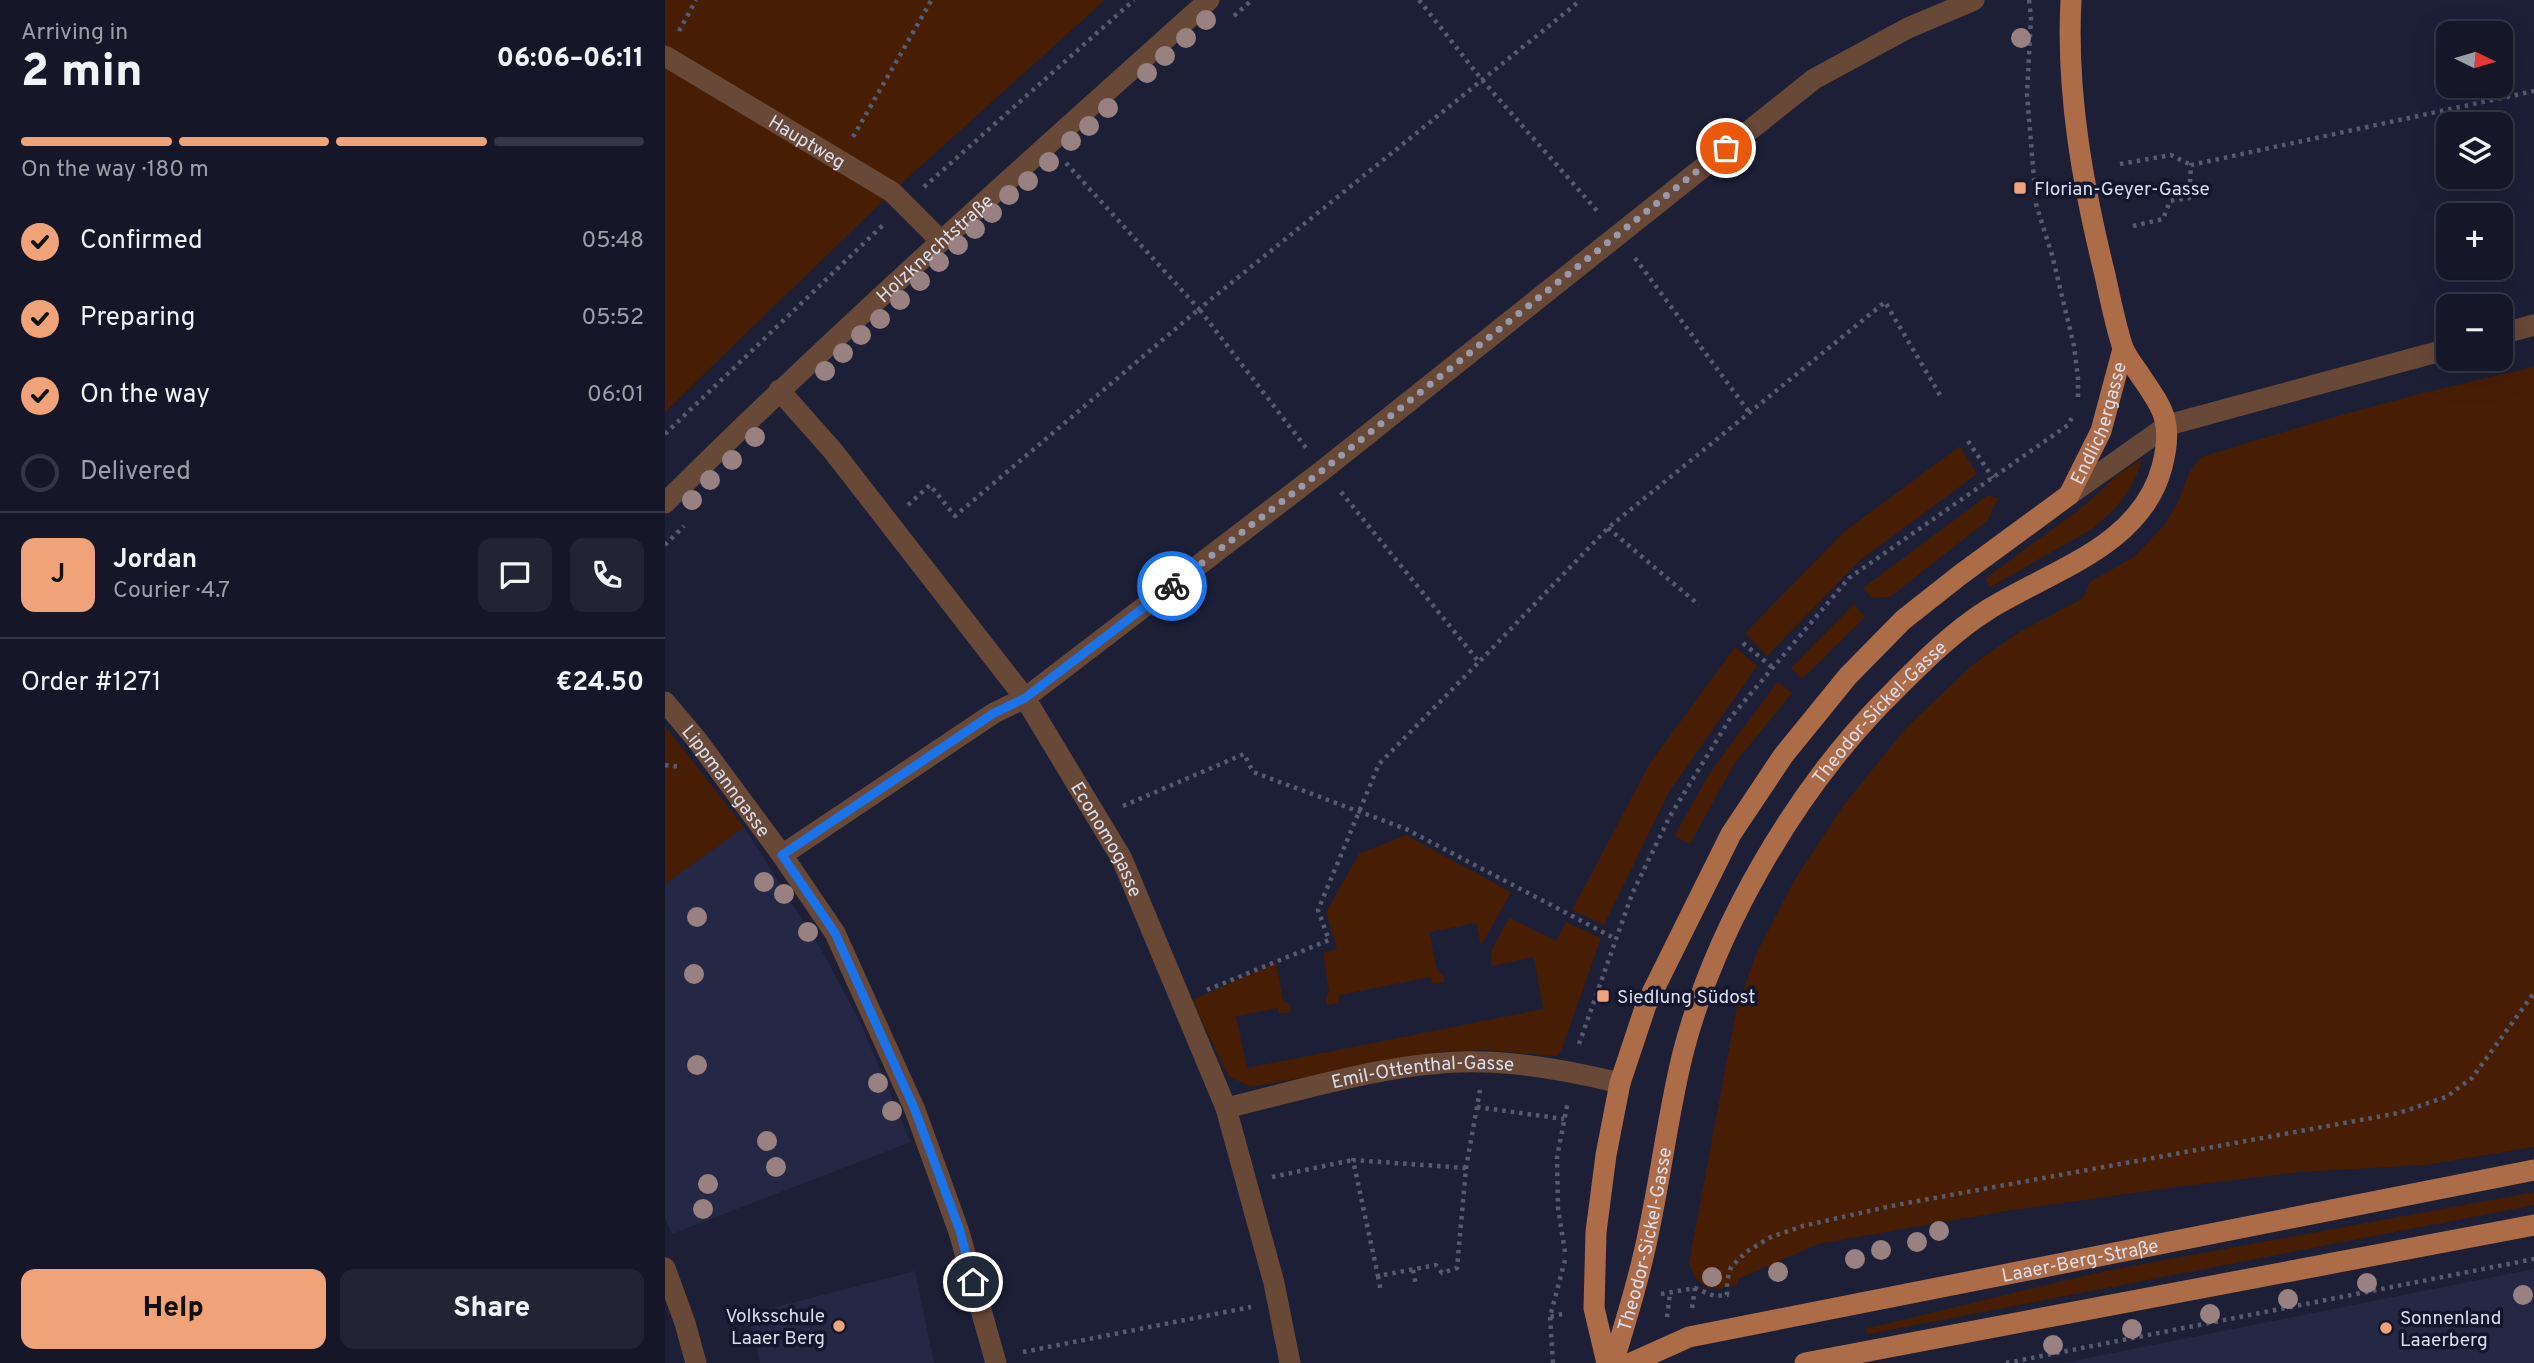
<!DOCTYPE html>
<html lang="en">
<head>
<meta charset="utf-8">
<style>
  :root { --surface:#151728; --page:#222434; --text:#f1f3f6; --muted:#9d9fa8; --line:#343645; --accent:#f0a279 }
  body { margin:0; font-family:Overpass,sans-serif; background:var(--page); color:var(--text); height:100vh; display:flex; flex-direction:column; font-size:26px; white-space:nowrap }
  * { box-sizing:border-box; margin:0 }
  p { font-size:23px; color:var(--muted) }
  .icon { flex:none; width:38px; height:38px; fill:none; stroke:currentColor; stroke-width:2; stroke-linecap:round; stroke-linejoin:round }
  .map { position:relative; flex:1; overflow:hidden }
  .drawer { display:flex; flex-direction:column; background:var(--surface); width:665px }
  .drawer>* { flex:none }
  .needle { width:46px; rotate:95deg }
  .tools { position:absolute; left:1771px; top:21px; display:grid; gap:14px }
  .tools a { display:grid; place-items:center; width:77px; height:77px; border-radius:14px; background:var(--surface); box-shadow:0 7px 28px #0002,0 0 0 2px var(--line); font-size:35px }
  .pin { position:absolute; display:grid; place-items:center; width:60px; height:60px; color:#fff; margin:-30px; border:4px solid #fff; border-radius:50%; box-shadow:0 2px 7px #0007 }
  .courier { position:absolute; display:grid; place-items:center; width:70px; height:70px; margin:-35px; border:5px solid #1a73e8; border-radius:50%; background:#fff; color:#222; box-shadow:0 2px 9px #0007 }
  .summary em { font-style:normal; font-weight:800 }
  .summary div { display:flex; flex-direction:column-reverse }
  .summary { display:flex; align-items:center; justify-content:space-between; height:119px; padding:0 21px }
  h1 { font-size:46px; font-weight:800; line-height:52px }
  .bar { display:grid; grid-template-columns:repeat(4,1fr); gap:10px 7px; align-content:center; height:84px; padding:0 21px }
  .bar i { height:9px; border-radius:5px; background:var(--line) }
  .bar .selected { background:var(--accent) }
  .bar p { grid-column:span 4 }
  .line { display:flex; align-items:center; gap:18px; padding:0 21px; border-top:2px solid var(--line) }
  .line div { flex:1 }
  .round { display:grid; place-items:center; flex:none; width:74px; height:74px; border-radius:14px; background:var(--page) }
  ol { padding:0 21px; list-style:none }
  li { display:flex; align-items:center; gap:21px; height:77px }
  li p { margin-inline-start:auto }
  li .icon { padding:7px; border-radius:50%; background:var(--accent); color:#111; stroke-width:4 }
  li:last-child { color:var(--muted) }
  li i { width:38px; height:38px; border:4px solid var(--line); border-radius:50% }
  .action { display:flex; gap:14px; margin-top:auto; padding:14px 21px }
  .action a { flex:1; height:80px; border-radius:14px; background:var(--accent); color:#111; font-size:28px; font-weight:800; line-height:80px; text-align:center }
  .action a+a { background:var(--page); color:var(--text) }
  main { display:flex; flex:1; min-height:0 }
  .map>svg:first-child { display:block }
  .built { fill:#242845 }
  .green { fill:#471e04 }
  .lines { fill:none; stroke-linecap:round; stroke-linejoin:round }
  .path { stroke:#585b6f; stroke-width:4.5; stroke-dasharray:3.5 5; stroke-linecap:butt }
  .minor { stroke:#684837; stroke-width:21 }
  .major { stroke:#ad6c48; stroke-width:21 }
  .tree { fill:#988180 }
  .done { stroke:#989aac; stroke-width:7; stroke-dasharray:0 12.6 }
  .route { stroke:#1a73e8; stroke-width:9 }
  .poi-dot { fill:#f0a279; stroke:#13162c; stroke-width:2.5 }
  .labels { text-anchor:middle; stroke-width:7; stroke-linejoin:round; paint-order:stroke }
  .street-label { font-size:19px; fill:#daddec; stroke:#13162c }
  .poi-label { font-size:19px; fill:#daddec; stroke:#13162c; text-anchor:start }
</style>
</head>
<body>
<main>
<section class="drawer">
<div class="summary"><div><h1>2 min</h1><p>Arriving in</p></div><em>06:06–06:11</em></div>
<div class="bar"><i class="selected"></i><i class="selected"></i><i class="selected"></i><i></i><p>On the way · 180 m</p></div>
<ol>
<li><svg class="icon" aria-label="check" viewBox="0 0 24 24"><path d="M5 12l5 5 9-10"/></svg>Confirmed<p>05:48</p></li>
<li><svg class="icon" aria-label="check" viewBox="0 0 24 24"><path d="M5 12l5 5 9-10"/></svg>Preparing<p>05:52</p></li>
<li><svg class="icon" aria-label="check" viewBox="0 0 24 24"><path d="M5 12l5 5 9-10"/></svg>On the way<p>06:01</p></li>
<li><i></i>Delivered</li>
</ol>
<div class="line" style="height:126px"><b class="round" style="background:var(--accent);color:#111">J</b><div><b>Jordan</b><p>Courier · 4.7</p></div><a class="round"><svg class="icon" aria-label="chat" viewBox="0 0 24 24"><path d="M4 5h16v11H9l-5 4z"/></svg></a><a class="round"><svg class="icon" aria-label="phone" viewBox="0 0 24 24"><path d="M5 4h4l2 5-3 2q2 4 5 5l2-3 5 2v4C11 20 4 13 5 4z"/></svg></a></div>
<div class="line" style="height:91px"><div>Order #1271</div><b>€24.50</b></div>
<div class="action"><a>Help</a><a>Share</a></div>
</section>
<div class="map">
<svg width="1869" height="1363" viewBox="0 0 1869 1363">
  <rect width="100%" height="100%" fill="#1c1f36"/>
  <g class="built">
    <path d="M79 827 157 951 195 1022 246 1142 7 1234 0 1218V884Z"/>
    <path d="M1869 1269V1363H1398L1748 1293Z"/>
    <path d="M250 1271 269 1363H95L84 1314Z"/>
  </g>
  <g class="green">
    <path d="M0 0H440L227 192 0 412Z"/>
    <path d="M1869 367V1147L1761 1165 1635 1172 1511 1187 1341 1211 1153 1244 1073 1279V1285C1046 1291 1034 1292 1024 1263L1071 1011 1091 954 1130 879 1178 806 1240 729 1306 666 1351 634 1418 598 1425 582 1470 556 1500 524 1514 500 1524 473 1536 457C1646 423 1756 391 1869 367Z"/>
    <path d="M1295 446 1312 474 1194 561 1102 656 1080 633 1180 531Z"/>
    <path d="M1477 459C1470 488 1451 510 1427 529L1324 588 1321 578 1420 505 1455 473Z"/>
    <path d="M1323 495 1333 498 1323 520 1225 597 1207 598 1198 588Z"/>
    <path d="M1189 604 1200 617 1137 679 1126 668Z"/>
    <path d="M1070 647 1092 666 1004 792 939 925 907 910 985 763Z"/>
    <path d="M1113 681 1127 693 1069 764 1025 844 1009 836 1046 771Z"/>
    <path d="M0 726 79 827 0 884Z"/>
    <path d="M741 835 846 892 816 946 811 923 764 932 772 970 779 976V983L767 984 766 977 674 995V1003L662 1005 661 997 664 991 658 953 672 949 661 912 694 854Z"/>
    <path d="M844 918 891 941 901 922 936 938 896 1051 891 1056 821 1050 777 1052 586 1087 563 1076 527 1000 611 963 618 1000 624 1004 626 1012 614 1014 613 1008 571 1016 582 1068 878 1009 869 957 826 966 827 949Z"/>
    <path d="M1869 1192V1205L1204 1334 1199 1329 1440 1271Z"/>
  </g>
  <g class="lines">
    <g class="path">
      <path d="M754 0 817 80 934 213"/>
      <path d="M1364 0 1366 17 1362 94 1371 204 1387 255 1409 346 1413 378V399"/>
      <path d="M569 16 587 0"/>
      <path d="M14 31 31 0"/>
      <path d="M188 137 266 1"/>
      <path d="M401 163 534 309 916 0"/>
      <path d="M1455 164 1506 155 1526 165"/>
      <path d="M259 187 469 0"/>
      <path d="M1468 226 1498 219 1505 201 1524 198 1526 165 1869 91"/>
      <path d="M970 258 1084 412"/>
      <path d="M0 434 219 224"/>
      <path d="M1303 441 1328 478"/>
      <path d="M676 492 814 662 943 528 1220 302 1275 395"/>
      <path d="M243 505 265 485 290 516 534 309 642 449"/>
      <path d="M943 528 1034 605"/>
      <path d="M0 545 19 526"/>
      <path d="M1078 643 1108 668"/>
      <path d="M0 765 17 767"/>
      <path d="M458 806 579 754 588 772 741 829 951 939"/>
      <path d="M542 990 664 940 653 910 714 764 814 662"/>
      <path d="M914 1044 967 894 1005 816 1066 717 1184 578 1403 425 1409 414"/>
      <path d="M812 1107 899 1119"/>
      <path d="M801 1168 688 1160 713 1276 771 1265 777 1273 792 1268 801 1168 815 1090"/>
      <path d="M607 1177 688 1160"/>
      <path d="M900 1252 893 1208 892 1157 903 1101"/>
      <path d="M900 1260 885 1317 901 1313"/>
      <path d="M748 1270 751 1285"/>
      <path d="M713 1276 716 1292"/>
      <path d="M996 1294 1030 1288 1049 1296 1062 1295V1281L1066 1267 1081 1252 1106 1237 1138 1226 1231 1205 1734 1113 1781 1097 1807 1078 1869 993"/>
      <path d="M1027 1308 1030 1288"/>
      <path d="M885 1317 888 1363"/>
      <path d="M1002 1317 1005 1293"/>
      <path d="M358 1352 586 1307"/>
      <path d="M1341 1363 1869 1259"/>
    </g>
    <g class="minor">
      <path id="s1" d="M0 56 227 192 275 240"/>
      <path d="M1836 334 1869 325"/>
      <path id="s2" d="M114 390 168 451 360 698 457 859 561 1108 609 1283 625 1363"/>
      <path d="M1404 495 1503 425 1783 349"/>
      <path id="s3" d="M0 503C175 329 360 165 544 0"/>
      <path id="s4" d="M0 702 32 740 117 855 170 933 250 1110 294 1232 331 1363"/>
      <path d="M117 855 329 713 360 698 658 470 1149 79 1243 28 1309 0"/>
      <path id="s5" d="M561 1108C640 1089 737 1059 818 1062 864 1063 910 1072 955 1083"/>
      <path d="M0 1268 20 1323 31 1363"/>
    </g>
    <g class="major">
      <path id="s6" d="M942 1363 929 1308 931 1232 941 1155 955 1083 981 1005 1066 834 1118 756 1183 676 1238 620 1295 575 1404 495 1436 431 1458 349"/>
      <path id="s7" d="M948 1363C962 1317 976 1272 985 1225 997 1168 1004 1109 1018 1053 1050 929 1128 795 1217 703 1250 670 1284 634 1324 609 1387 570 1476 546 1497 467 1509 421 1498 409 1473 372 1467 363 1460 355 1457 345 1450 323 1445 298 1440 275 1418 186 1401 93 1406 0"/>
      <path id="s8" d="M966 1363 1024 1337 1869 1170"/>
      <path d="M1140 1363 1869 1225"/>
    </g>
  </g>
  <g class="tree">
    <circle cx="541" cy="20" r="10"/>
    <circle cx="521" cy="38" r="10"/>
    <circle cx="1356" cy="38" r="10"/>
    <circle cx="500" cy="56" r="10"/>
    <circle cx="482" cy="73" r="10"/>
    <circle cx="443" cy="108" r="10"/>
    <circle cx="424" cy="126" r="10"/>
    <circle cx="406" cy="141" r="10"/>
    <circle cx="384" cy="162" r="10"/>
    <circle cx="363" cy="181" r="10"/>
    <circle cx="344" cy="195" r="10"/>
    <circle cx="327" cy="213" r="10"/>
    <circle cx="310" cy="229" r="10"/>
    <circle cx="293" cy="245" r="10"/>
    <circle cx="274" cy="262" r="10"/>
    <circle cx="255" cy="281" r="10"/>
    <circle cx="235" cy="300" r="10"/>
    <circle cx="215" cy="319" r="10"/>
    <circle cx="196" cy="335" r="10"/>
    <circle cx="178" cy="353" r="10"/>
    <circle cx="160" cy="371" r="10"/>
    <circle cx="90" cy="437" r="10"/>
    <circle cx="67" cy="460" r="10"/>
    <circle cx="45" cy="480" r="10"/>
    <circle cx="27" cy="500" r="10"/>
    <circle cx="99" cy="882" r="10"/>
    <circle cx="119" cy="894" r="10"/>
    <circle cx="32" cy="917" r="10"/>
    <circle cx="143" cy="932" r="10"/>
    <circle cx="29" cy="974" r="10"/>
    <circle cx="32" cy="1065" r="10"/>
    <circle cx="213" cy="1083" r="10"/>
    <circle cx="227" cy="1111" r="10"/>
    <circle cx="102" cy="1141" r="10"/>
    <circle cx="111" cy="1167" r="10"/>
    <circle cx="43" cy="1184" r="10"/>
    <circle cx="38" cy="1209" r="10"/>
    <circle cx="1274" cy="1231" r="10"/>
    <circle cx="1252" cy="1242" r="10"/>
    <circle cx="1216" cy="1250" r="10"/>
    <circle cx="1190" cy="1259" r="10"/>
    <circle cx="1113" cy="1272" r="10"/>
    <circle cx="1047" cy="1277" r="10"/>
    <circle cx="1702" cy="1283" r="10"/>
    <circle cx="1858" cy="1295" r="10"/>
    <circle cx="1623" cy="1299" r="10"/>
    <circle cx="1545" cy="1314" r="10"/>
    <circle cx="1467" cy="1329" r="10"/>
    <circle cx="1388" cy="1345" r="10"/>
  </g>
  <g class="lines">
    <path class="done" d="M507 586 658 470 1061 148"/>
    <path class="route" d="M308 1282 295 1231 250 1110 170 933 117 855 329 713 360 698 507 586"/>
  </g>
  <g class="poi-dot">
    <rect x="1348" y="181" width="14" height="14" rx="3.5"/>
    <rect x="931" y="989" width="14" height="14" rx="3.5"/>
    <circle cx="174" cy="1326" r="7"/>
    <circle cx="1721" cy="1328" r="7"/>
  </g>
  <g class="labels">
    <g class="street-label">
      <text dy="7" stroke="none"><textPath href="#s1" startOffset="166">Hauptweg</textPath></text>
      <text dy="7" stroke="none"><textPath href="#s3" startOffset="371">Holzknechtstraße</textPath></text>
      <text dy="7" stroke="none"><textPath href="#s6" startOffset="1118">Endlichergasse</textPath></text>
      <text dy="7" stroke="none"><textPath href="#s7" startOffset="716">Theodor-Sickel-Gasse</textPath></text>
      <text dy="7" stroke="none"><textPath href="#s4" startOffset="100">Lippmanngasse</textPath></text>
      <text dy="7" stroke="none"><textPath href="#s2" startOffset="558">Economogasse</textPath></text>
      <text dy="7" stroke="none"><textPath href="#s5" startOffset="201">Emil-Ottenthal-Gasse</textPath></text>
      <text dy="7" stroke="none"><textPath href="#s7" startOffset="128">Theodor-Sickel-Gasse</textPath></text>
      <text dy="7" stroke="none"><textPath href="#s8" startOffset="462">Laaer-Berg-Straße</textPath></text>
    </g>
    <g class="poi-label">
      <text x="1369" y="195">Florian-Geyer-Gasse</text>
      <text x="952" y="1003">Siedlung Südost</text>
      <text x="160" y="1322" text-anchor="end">Volksschule<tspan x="160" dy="22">Laaer Berg</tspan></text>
      <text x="1735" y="1324">Sonnenland<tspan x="1735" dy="22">Laaerberg</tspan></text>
    </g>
  </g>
</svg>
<div class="tools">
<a><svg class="needle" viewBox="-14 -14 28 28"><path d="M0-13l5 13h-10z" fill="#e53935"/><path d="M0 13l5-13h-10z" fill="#9d9fa8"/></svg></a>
<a><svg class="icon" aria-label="layers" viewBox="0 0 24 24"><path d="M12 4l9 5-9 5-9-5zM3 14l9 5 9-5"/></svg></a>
<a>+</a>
<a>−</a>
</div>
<div class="pin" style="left:1061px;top:148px;background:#ea580c"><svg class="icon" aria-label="bag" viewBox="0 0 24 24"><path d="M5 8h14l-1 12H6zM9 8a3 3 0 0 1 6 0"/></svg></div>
<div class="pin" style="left:308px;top:1282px;background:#1f2937"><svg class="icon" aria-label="home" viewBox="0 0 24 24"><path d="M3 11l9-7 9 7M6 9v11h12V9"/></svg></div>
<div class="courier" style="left:507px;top:586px"><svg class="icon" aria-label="bike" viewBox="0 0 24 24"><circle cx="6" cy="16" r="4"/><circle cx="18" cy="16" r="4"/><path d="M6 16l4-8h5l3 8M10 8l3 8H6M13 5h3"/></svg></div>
</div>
</main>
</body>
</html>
